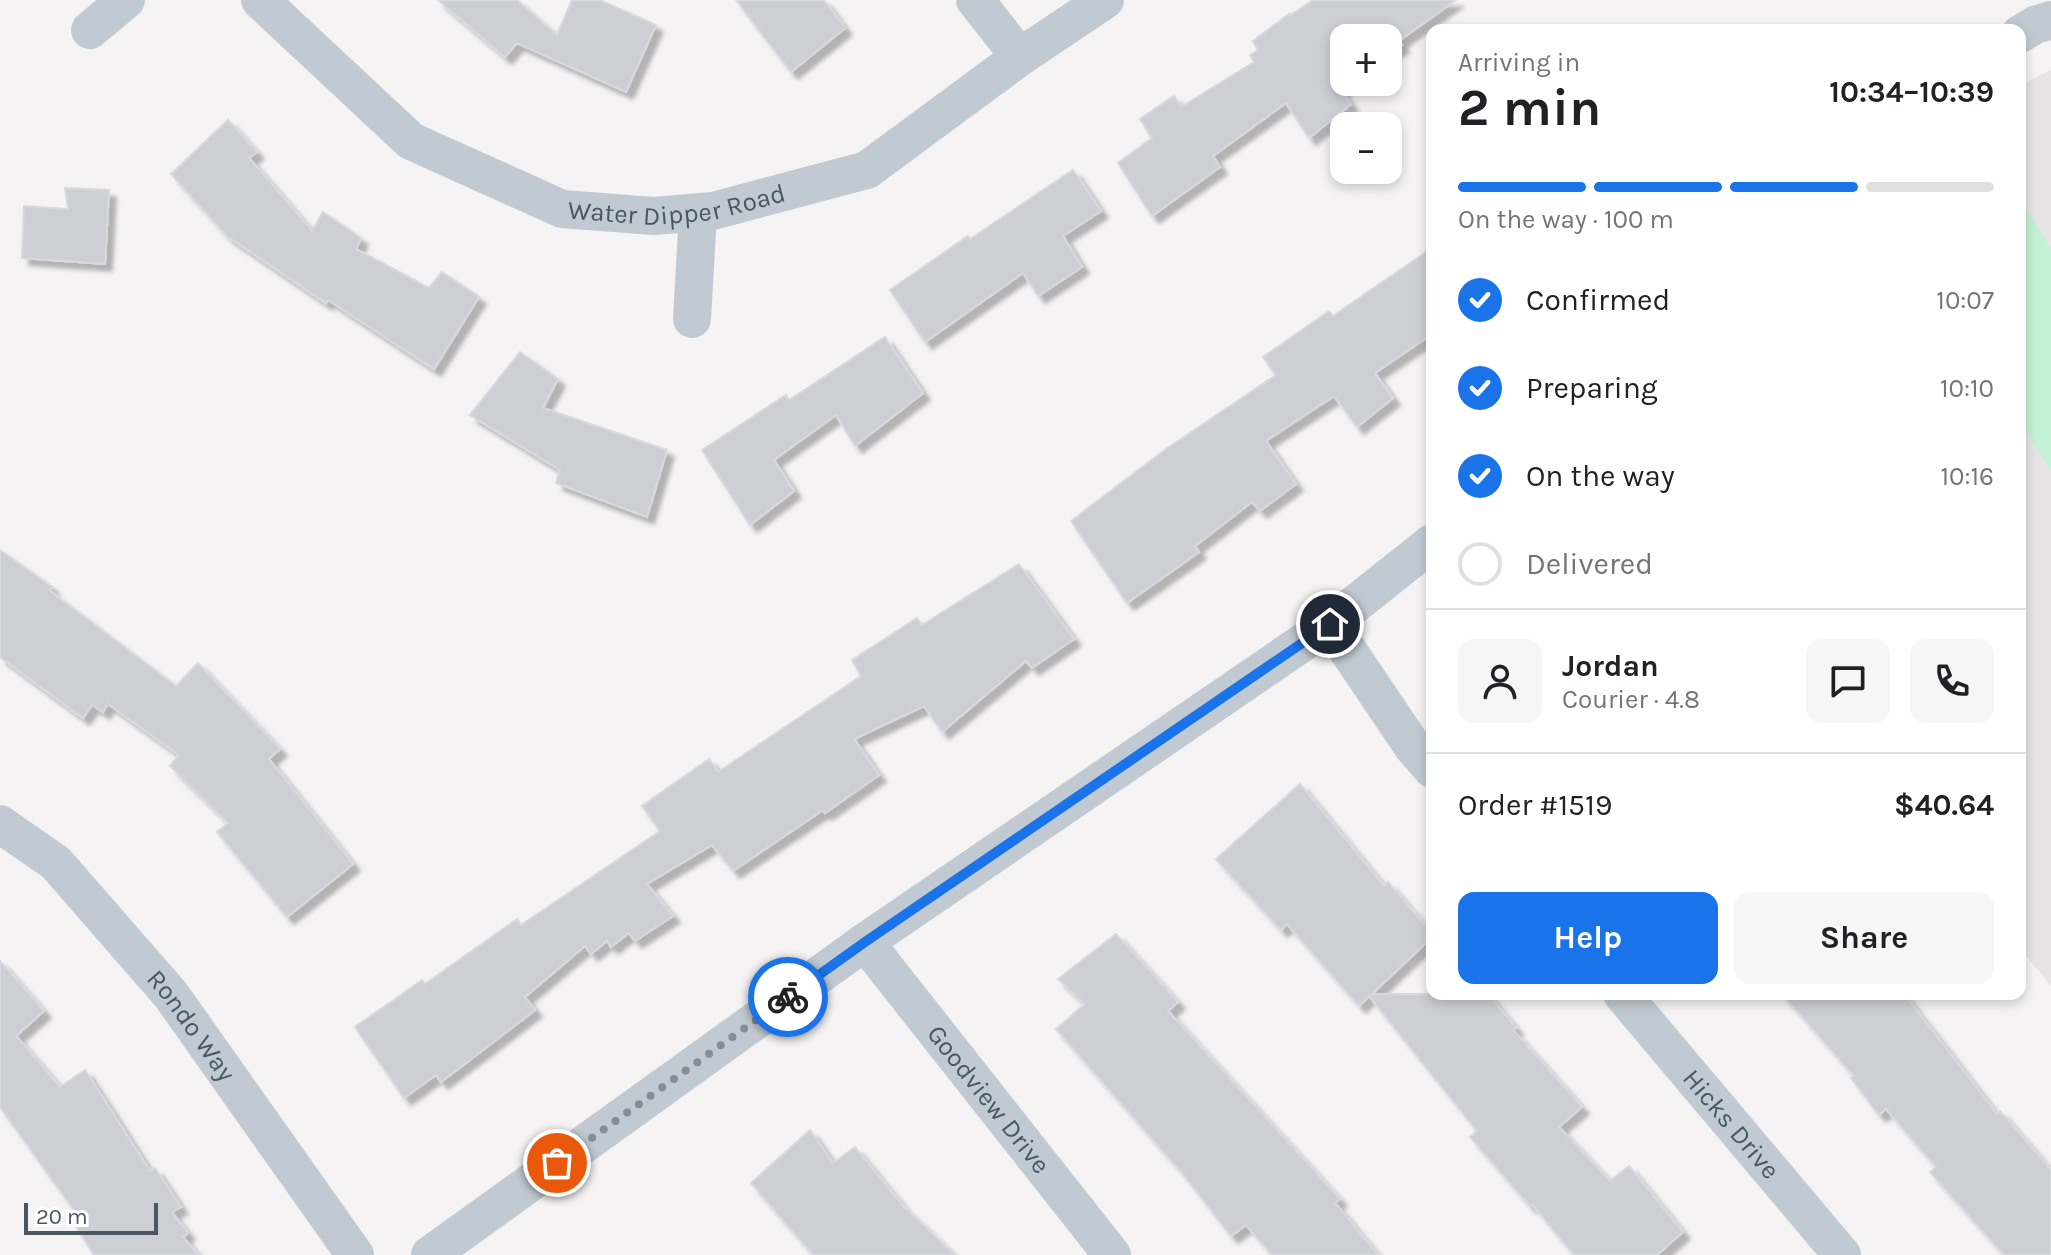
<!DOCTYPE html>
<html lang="en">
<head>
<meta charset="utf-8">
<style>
  :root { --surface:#fff; --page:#f6f6f6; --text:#202124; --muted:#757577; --line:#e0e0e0; --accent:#1a73e8 }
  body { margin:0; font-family:Karla,sans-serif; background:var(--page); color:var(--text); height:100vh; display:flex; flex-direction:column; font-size:30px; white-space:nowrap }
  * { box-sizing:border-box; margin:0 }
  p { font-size:26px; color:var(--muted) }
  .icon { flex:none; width:44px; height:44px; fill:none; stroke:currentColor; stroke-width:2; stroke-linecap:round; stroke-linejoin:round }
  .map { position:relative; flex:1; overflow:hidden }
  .side { position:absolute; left:1426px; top:24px; width:600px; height:976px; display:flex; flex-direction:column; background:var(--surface); border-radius:16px; box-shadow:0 4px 12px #0003 }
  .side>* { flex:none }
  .buttons { position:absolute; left:1330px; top:24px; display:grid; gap:16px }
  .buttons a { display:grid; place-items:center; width:72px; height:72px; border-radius:16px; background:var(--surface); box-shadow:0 4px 12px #0003; font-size:40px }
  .scale { position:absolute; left:24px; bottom:20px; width:134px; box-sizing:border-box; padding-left:8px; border:4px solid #4a5661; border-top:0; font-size:22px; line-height:28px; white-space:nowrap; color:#4a5661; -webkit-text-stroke:6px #fff; paint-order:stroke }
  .pin { position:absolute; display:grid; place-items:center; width:68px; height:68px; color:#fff; margin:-34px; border:4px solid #fff; border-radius:50%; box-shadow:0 2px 8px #0007 }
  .courier { position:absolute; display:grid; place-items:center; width:80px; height:80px; margin:-40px; border:6px solid #1a73e8; border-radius:50%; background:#fff; color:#222; box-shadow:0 2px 10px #0007 }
  .overview em { font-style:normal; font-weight:700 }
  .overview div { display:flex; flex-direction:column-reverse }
  .overview { display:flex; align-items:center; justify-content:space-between; height:136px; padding:0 32px }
  h1 { font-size:52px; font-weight:700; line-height:60px }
  .bar { display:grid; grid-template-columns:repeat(4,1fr); gap:12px 8px; align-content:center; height:96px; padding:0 32px }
  .bar i { height:10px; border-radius:6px; background:var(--line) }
  .bar .on { background:var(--accent) }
  .bar p { grid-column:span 4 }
  .line { display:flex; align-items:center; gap:20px; padding:0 32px; border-top:2px solid var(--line) }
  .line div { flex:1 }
  .round { display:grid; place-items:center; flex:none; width:84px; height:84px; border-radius:16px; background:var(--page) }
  ol { padding:0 32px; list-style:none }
  li { display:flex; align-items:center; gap:24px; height:88px }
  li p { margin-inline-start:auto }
  li .icon { padding:8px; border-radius:50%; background:var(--accent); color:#fff; stroke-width:4 }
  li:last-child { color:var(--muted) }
  li i { width:44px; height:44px; border:4px solid var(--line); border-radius:50% }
  .button { display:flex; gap:16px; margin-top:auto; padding:16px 32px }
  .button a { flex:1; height:92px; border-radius:16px; background:var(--accent); color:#fff; font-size:32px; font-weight:700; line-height:92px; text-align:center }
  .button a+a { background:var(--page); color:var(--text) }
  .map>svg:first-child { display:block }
  .education { fill:#e6e4e5 }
  .green { fill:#c3f1d5 }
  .building { fill:#cdcfd5; stroke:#d7d9de; stroke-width:2; filter:url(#shadow) }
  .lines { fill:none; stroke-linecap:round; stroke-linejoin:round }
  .minor { stroke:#c1cad2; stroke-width:38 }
  .done { stroke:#868d94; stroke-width:8; stroke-dasharray:0 14.4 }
  .route { stroke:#1a73e8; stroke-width:10 }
  .labels { text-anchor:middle; stroke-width:6; stroke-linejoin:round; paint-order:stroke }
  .street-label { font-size:26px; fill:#4a5661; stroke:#fff }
</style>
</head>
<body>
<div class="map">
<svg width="2051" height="1255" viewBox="0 0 2051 1255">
  <defs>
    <filter id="shadow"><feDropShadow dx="7" dy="7" stdDeviation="2" flood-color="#0004"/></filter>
  </defs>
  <rect width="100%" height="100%" fill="#f5f3f3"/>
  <path class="education" d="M2051 70V986L2020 948V85Z"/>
  <path class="green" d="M2025 208 2051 248V470L2020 421V211Z"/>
  <g class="building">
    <path d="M438 0H517L557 35 572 0H600L656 25 626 92 517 43 505 57Z"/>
    <path d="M736 0H824L845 28 791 72Z"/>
    <path d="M1313 0H1456L1399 41 1402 45 1388 55V38H1344V82H1352L1341 90 1351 104 1309 138 1286 103 1213 156 1220 167 1152 216 1118 163 1152 138 1140 119 1174 96 1181 107 1254 62 1250 55 1258 50 1253 41 1289 14 1291 15Z"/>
    <path d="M228 120 257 152 249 158 312 231 323 212 361 238 356 249 429 288 442 272 479 297 434 369 328 300 326 303 227 236 171 174Z"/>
    <path d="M1073 170 1101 211 1063 236 1082 267 1038 296 1023 273 925 342 890 290 968 236 970 239Z"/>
    <path d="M65 188 109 190 105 264 22 258 24 206 68 209Z"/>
    <path d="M1432 248V334L1375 373 1393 398 1357 427 1334 396 1266 441 1296 484 1260 511 1252 502 1195 546 1199 552 1127 603 1071 521 1166 449 1276 375 1263 357 1329 311 1333 316Z"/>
    <path d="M885 337 923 393 855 446 836 415 774 460 794 491 750 525 702 450 786 395 789 400Z"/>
    <path d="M520 352 558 379 543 408 667 450 647 517 556 483 560 470 470 415Z"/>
    <path d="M0 550 52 587 49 590 176 686 198 663 280 749 269 759 353 864 287 917 217 832 228 823 170 766 179 755 108 704 103 712 92 705 83 718 0 657Z"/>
    <path d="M1019 564 1074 639 1032 668 1026 661 942 732 924 706 854 739 879 775 825 813 823 810 733 871 712 845 647 884 673 916 635 941 629 933 611 947 607 941 591 954 585 946 525 997 535 1010 441 1082 436 1075 404 1098 355 1027 422 980 425 984 517 919 521 925 660 831 642 806 709 759 718 772 861 676 852 660 917 618 922 625Z"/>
    <path d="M1300 784 1384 886 1388 882 1432 933V937L1372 994H1488L1516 1028 1513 1030 1582 1107 1559 1127 1610 1181 1629 1166 1683 1232 1657 1255H1574L1532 1204 1530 1206 1470 1137 1477 1131 1369 996 1359 1006 1287 924 1281 930 1216 859Z"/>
    <path d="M1116 934 1178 1002 1168 1011 1340 1199 1335 1203 1378 1255H1272L1246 1225 1231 1236 1183 1174 1056 1029 1085 1004 1058 979Z"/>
    <path d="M0 961 44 1011 16 1036 60 1087 85 1070 150 1171 155 1168 181 1207 172 1212 188 1233 183 1237 198 1255H94L74 1223 80 1219 0 1107Z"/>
    <path d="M1782 994H1904L1997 1114 2000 1111 2051 1170V1255H2004L1930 1172 1936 1167 1886 1109 1879 1115 1851 1078 1854 1076Z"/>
    <path d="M810 1130 833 1163 855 1147 903 1206 955 1255H813L751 1183Z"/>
  </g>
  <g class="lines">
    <g class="minor">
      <path id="s1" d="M260 0 411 141 562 209 654 216 713 211 867 170 1020 57 1105 0"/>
      <path d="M975 0 1020 57"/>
      <path d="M90 30 126 0"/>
      <path d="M2020 34 2035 25 2051 20"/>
      <path d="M692 319 698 213"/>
      <path d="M1330 624 1413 747 1432 769"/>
      <path id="s2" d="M0 824 56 863 171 995 355 1255"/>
      <path id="s3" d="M865 942 1112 1255"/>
      <path id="s4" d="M1622 994 1842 1255"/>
      <path d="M430 1255 865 942 1330 624 1432 543"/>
    </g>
  </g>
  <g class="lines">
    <path class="done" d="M557 1163 788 997"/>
    <path class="route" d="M788 997 865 942 1330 624"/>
  </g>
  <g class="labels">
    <g class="street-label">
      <text dy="9" stroke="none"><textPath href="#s1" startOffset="488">Water Dipper Road</textPath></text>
      <text dy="9" stroke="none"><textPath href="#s2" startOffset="280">Rondo Way</textPath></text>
      <text dy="9" stroke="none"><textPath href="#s3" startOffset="200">Goodview Drive</textPath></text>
      <text dy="9" stroke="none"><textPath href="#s4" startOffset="170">Hicks Drive</textPath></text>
    </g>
  </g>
</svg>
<div class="buttons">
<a>+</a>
<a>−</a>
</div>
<div class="scale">20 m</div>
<div class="pin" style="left:557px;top:1163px;background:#ea580c"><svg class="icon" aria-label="bag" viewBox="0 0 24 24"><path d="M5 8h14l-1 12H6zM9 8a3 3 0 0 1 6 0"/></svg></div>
<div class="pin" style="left:1330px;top:624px;background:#1f2937"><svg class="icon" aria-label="home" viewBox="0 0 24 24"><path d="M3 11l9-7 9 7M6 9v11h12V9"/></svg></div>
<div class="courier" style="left:788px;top:997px"><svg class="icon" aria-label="bike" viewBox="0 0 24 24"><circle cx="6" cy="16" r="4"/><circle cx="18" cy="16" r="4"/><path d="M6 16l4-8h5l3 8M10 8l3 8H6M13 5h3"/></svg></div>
<section class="side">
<div class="overview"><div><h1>2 min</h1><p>Arriving in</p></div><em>10:34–10:39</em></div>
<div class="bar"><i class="on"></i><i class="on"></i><i class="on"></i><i></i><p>On the way · 100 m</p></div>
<ol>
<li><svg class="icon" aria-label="check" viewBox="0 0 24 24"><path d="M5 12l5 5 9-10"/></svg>Confirmed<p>10:07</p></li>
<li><svg class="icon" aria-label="check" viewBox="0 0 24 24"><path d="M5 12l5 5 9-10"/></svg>Preparing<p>10:10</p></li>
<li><svg class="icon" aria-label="check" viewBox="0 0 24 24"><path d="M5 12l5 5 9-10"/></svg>On the way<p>10:16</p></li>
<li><i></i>Delivered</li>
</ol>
<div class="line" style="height:144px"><a class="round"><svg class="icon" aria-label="person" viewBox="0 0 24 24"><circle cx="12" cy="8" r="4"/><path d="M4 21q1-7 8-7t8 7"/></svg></a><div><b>Jordan</b><p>Courier · 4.8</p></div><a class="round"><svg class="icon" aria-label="chat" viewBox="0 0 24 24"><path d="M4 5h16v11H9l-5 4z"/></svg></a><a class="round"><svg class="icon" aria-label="phone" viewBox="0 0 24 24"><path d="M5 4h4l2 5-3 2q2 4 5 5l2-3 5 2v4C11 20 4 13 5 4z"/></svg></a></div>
<div class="line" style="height:104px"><div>Order #1519</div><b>$40.64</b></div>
<div class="button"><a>Help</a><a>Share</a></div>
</section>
</div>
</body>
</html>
